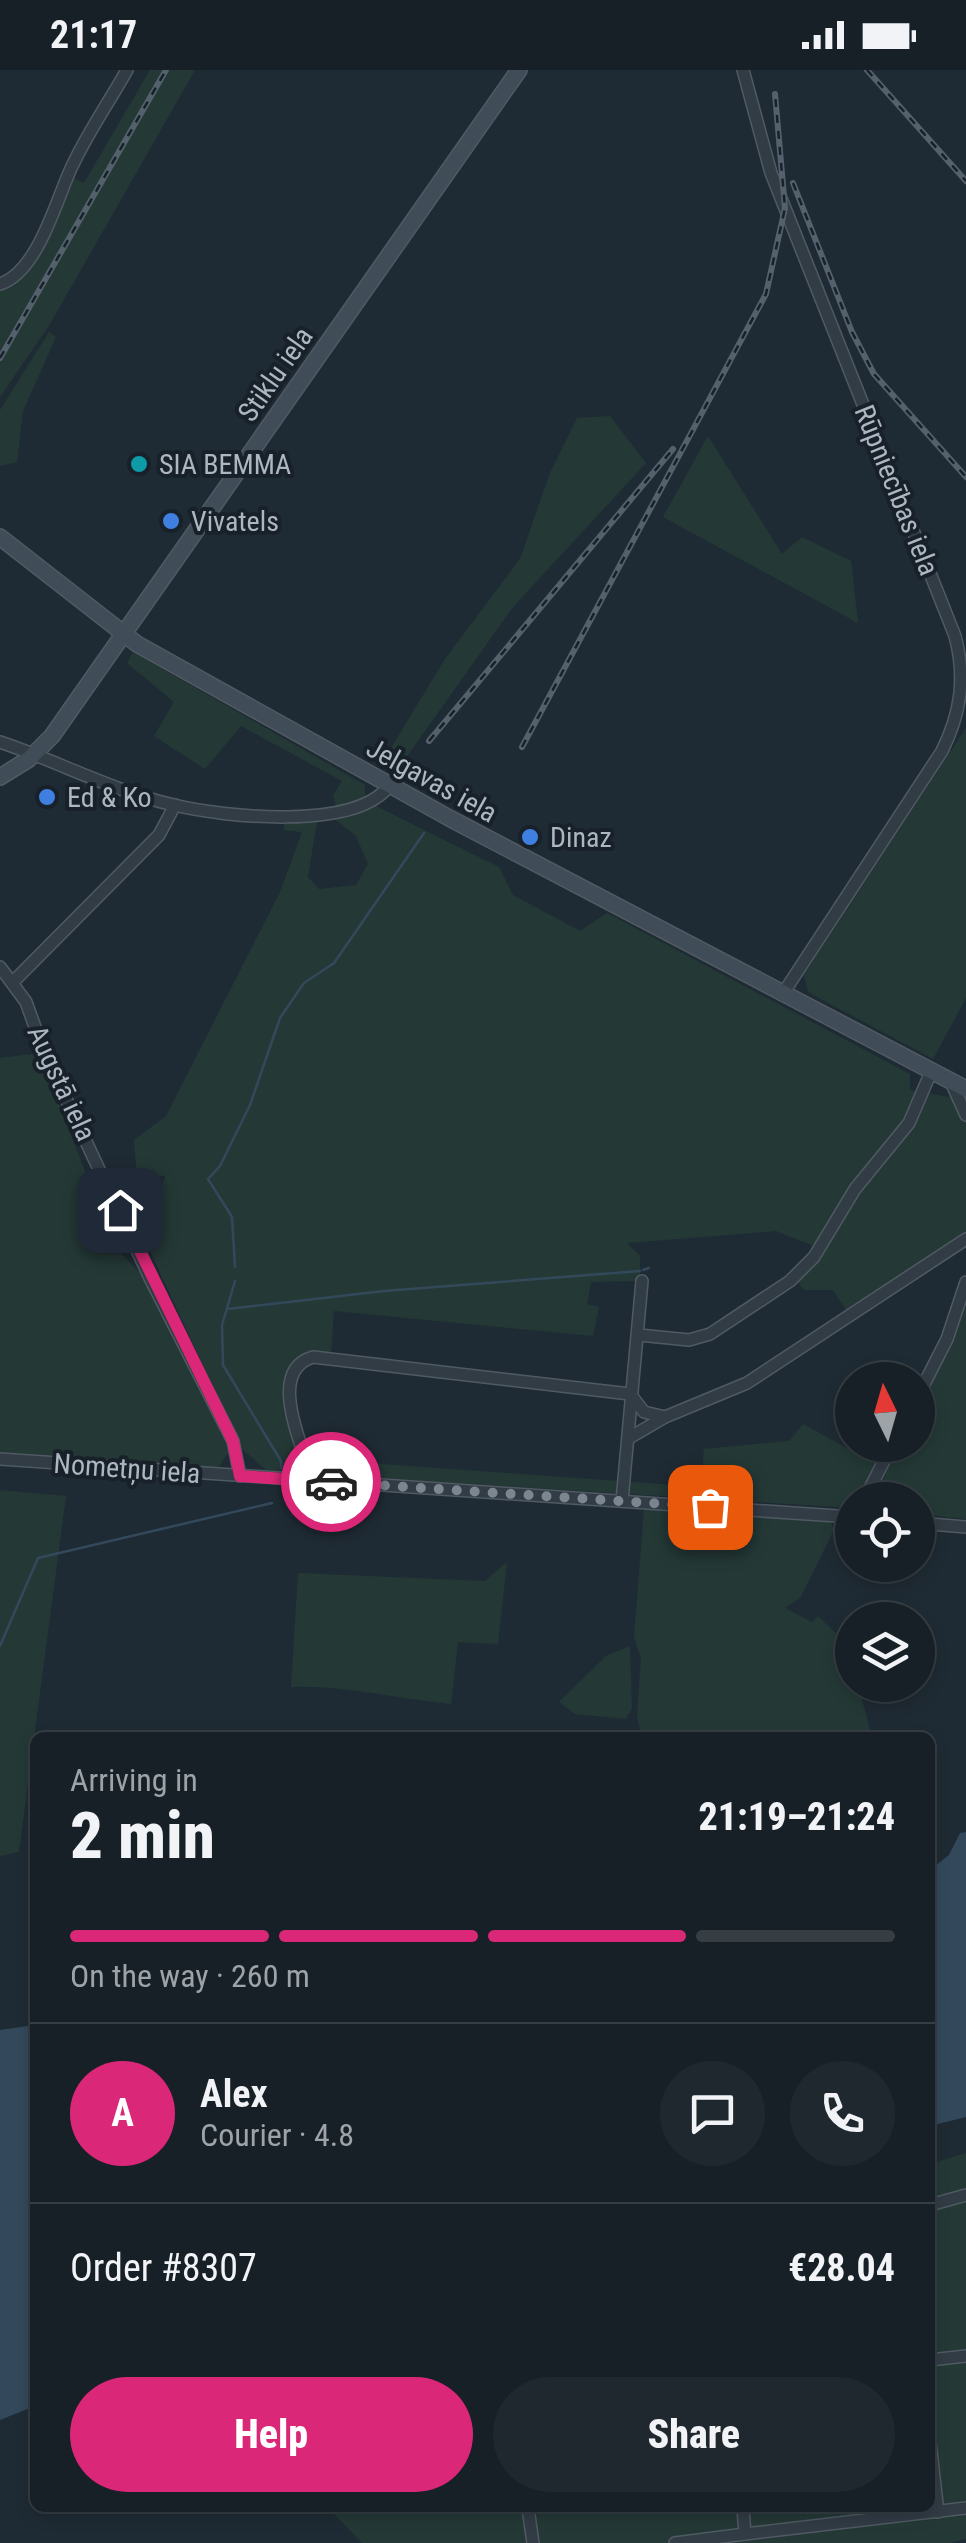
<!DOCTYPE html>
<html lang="en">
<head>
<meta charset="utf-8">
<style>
  :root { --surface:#172027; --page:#20282f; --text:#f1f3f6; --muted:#9ea3a7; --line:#363e44; --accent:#db2777 }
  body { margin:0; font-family:"Roboto Condensed",sans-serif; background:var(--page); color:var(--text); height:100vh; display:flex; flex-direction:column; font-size:38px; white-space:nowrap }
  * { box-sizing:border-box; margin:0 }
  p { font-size:32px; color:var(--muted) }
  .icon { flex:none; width:55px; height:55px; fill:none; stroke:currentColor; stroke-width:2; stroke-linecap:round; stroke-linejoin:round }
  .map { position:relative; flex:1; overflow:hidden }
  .panel { position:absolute; left:30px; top:1662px; width:905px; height:780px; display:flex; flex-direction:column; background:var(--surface); border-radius:15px; box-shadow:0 5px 15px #0003,0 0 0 2px var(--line) }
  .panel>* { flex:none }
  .needle { width:65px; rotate:355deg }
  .buttons { position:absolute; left:835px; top:1292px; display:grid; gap:20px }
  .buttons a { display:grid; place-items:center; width:100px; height:100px; border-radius:50%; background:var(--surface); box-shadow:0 5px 15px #0003,0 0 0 2px var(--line); font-size:50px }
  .pin { position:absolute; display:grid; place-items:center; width:85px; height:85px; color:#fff; margin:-42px; border-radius:20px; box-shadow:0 5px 15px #0006 }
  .courier { position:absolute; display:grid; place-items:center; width:100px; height:100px; margin:-50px; border:8px solid #db2777; border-radius:50%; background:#fff; color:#222; box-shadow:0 2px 12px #0007 }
  .head em { font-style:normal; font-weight:800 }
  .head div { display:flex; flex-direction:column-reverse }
  .head { display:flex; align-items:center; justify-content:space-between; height:170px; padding:0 40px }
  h1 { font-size:65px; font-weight:800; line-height:75px }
  .bar { display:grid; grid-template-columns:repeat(4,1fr); gap:15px 10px; align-content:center; height:120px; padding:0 40px }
  .bar i { height:12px; border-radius:8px; background:var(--line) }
  .bar .active { background:var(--accent) }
  .bar p { grid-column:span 4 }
  .line { display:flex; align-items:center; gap:25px; padding:0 40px; border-top:2px solid var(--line) }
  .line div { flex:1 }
  .round { display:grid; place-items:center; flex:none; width:105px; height:105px; border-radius:52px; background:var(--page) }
  .action { display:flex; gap:20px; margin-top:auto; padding:20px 40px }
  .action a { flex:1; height:115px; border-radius:60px; background:var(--accent); color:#fff; font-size:40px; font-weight:800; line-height:115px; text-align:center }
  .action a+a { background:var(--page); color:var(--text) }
  .status { display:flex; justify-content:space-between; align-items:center; height:70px; padding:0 50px; background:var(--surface); direction:ltr }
  .status svg { height:28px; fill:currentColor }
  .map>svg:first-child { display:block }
  .green { fill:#243936 }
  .water { fill:#33495b }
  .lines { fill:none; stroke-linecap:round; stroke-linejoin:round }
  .stream { stroke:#33495b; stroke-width:2.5 }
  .street-casing { stroke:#505a63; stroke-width:14 }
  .secondary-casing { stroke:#505a63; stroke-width:18 }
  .street { stroke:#323c45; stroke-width:11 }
  .secondary { stroke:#404c57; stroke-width:15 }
  .rail-casing { stroke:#54616c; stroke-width:6 }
  .rail { stroke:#182129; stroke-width:2.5; stroke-dasharray:8; stroke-linecap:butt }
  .done { stroke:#7b8690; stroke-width:10; stroke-dasharray:0 18 }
  .route { stroke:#db2777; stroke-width:12 }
  .culture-dot { fill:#0f9aa8; stroke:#182129; stroke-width:4 }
  .shop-dot { fill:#3f7fe0; stroke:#182129; stroke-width:4 }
  .labels { text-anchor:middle; stroke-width:8; stroke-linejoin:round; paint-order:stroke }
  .street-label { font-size:28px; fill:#acb7c2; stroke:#182129 }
  .poi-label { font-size:28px; fill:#acb7c2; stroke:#182129; text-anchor:start }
</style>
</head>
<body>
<div class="status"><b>21:17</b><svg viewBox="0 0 49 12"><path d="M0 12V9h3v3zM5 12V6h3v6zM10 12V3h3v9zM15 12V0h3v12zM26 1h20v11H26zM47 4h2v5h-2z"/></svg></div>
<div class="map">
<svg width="966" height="2473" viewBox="0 0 966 2473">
  <rect width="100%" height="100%" fill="#1f2b34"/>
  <g class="green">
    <path d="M150 0H195L50 254 0 327V221L22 205 73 108 84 113Z"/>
    <path d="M49 262 56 267 23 341 17 392 0 396V340Z"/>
    <path d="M610 346 646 393 513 537 398 699 383 691 445 589 520 489 550 403 577 348Z"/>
    <path d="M708 366 782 484 802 467 851 491 858 553 663 447Z"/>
    <path d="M133 582 365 715V728L336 737 333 725 342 711 241 656 205 699 154 666 174 632 127 593Z"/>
    <path d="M966 658V928L933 989 808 922 804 905Z"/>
    <path d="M376 736 499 797 513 825 580 861 607 843 910 1004V1020L966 1030V1162L846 1240 833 1220H804L796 1210 824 1180 776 1161 627 1173 640 1186V1211L591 1212 587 1234 599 1237 593 1266 334 1241 331 1284H302C271 1304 296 1365 302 1395L294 1402 266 1400 242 1379 121 1119 162 1115 165 1106 137 1107 134 1070 166 1046 280 822 302 762 284 760V751H317L308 807 319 819 356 815 368 794 356 766 332 747Z"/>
    <path d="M40 983 113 1175 147 1210 228 1368 230 1380 218 1398 0 1382V988Z"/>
    <path d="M966 1227V1449L918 1444V1430H880L877 1426 897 1375H918V1336L951 1271Z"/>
    <path d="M803 1354 876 1394 859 1430H852V1438L329 1405 316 1398 312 1389 701 1417 704 1379 789 1371Z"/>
    <path d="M0 1420 66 1426 19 1782 0 1786Z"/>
    <path d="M644 1439 831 1452 834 1460 800 1528 785 1538 812 1552 818 1546 847 1574 852 1615H858L872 1667H642L637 1647 641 1588 634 1567Z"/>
    <path d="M507 1492 498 1574 458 1572 451 1634C397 1629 345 1615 291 1617L298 1503 485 1511Z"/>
    <path d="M630 1576 632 1639 626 1649 575 1644 559 1632 606 1586Z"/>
    <path d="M966 2083V2469L950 2473H362L328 2438H930V2094Z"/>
  </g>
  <g class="water">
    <path d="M966 1762V2047L930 2056V1800L949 1785 960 1763Z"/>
    <path d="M35 1955V2336L0 2350V1960Z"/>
  </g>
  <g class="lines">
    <g class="stream">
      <path d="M235 1197 232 1147 208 1109 220 1096 250 1035 280 948 304 913 334 893 424 763"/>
      <path d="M643 1200 649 1198"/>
      <path d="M235 1211 222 1255 223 1295 281 1391V1398"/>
      <path d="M227 1239 384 1221 640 1201"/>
      <path d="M0 1576 38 1488 272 1433"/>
    </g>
    <defs>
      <g id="street">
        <path d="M743 0 771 103 955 566C966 607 961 643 942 681L782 925"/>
        <path d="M0 214C36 203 55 135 69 103 84 68 108 34 127 0"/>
        <path d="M0 672C57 691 115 722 174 735 224 747 355 761 389 716"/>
        <path d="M0 897 26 932 44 982 150 1208 233 1371 240 1406"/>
        <path d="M13 912 159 765 175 735"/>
        <path d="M951 1012 966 1045"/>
        <path d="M639 1265 689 1270 710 1264 790 1211 814 1187 855 1119 909 1053 931 1002"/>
        <path d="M918 1326 947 1269 966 1212"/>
        <path d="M665 1347 747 1313 966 1169"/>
        <path d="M0 1389 852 1447"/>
        <path d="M312 1410C304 1377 265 1301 313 1287L630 1324 644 1342 665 1347 629 1368"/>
        <path d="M864 1430 892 1375"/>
        <path d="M622 1431 642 1211"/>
        <path d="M918 1453 966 1457"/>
        <path d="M930 2135 966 2125"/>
        <path d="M930 2290 966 2286"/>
        <path d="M930 2372 938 2442"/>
        <path d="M528 2438 533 2473"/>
        <path d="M745 2464 966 2438"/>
        <path d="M675 2473 745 2464 743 2438"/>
      </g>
      <g id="secondary">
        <path d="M0 467 137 574 451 749 966 1019"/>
        <path d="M0 707 29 689 52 666 519 0"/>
      </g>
    </defs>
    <use href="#street" class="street-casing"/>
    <use href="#secondary" class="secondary-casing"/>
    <use href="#street" class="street"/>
    <use href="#secondary" class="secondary"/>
    <defs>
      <g id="rail">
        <path d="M867 0 966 111"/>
        <path d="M793 113 852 262 874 304 966 407"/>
        <path d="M0 288 166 0"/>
        <path d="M429 671 673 379"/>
        <path d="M522 677 766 224 785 138 775 24"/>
      </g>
    </defs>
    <use href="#rail" class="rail-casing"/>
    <use href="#rail" class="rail"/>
  </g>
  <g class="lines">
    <path class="done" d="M331 1412 710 1437"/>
    <path class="route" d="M120 1140 233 1371 240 1406 331 1412"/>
  </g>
  <circle class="culture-dot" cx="139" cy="394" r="10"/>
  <g class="shop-dot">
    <circle cx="171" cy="451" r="10"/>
    <circle cx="47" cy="727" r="10"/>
    <circle cx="530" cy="767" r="10"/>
  </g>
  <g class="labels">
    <g class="street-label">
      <text transform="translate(275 304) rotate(-55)" y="10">Stiklu iela</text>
      <text transform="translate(897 420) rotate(68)" y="10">Rūpniecības iela</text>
      <text transform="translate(432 710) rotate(29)" y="10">Jelgavas iela</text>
      <text transform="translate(62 1013) rotate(65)" y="10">Augstā iela</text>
      <text transform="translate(127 1398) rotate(4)" y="10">Nometņu iela</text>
    </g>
    <g class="poi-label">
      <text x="159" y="404">SIA BEMMA</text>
      <text x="191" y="461">Vivatels</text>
      <text x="67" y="737">Ed &amp; Ko</text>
      <text x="550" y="777">Dinaz</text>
    </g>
  </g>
</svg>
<div class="buttons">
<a><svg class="needle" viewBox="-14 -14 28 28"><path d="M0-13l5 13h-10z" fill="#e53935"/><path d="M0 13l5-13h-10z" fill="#9ea3a7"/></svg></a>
<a><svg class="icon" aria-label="locate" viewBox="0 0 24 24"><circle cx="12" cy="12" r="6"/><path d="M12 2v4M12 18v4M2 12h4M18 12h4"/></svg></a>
<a><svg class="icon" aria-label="layers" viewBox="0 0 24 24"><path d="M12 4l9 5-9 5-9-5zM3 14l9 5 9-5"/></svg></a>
</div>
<div class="pin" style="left:710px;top:1437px;background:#ea580c"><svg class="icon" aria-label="bag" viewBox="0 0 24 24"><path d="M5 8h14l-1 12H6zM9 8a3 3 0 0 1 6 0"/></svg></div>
<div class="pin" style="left:120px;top:1140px;background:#1f2937"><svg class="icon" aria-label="home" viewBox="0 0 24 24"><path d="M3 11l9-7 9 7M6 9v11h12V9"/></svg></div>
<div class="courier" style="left:331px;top:1412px"><svg class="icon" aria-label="car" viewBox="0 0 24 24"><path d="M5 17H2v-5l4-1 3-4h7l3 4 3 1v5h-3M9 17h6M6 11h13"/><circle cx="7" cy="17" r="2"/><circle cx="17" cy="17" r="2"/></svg></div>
<section class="panel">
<div class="head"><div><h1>2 min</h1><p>Arriving in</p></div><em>21:19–21:24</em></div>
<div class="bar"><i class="active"></i><i class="active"></i><i class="active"></i><i></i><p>On the way · 260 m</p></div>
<div class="line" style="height:180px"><b class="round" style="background:var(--accent);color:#fff">A</b><div><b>Alex</b><p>Courier · 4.8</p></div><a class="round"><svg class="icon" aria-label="chat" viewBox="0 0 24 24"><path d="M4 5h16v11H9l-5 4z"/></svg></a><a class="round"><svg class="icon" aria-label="phone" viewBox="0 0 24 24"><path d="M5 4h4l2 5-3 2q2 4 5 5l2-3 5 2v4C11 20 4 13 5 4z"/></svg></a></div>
<div class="line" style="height:130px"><div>Order #8307</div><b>€28.04</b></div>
<div class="action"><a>Help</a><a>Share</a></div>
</section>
</div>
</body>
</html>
